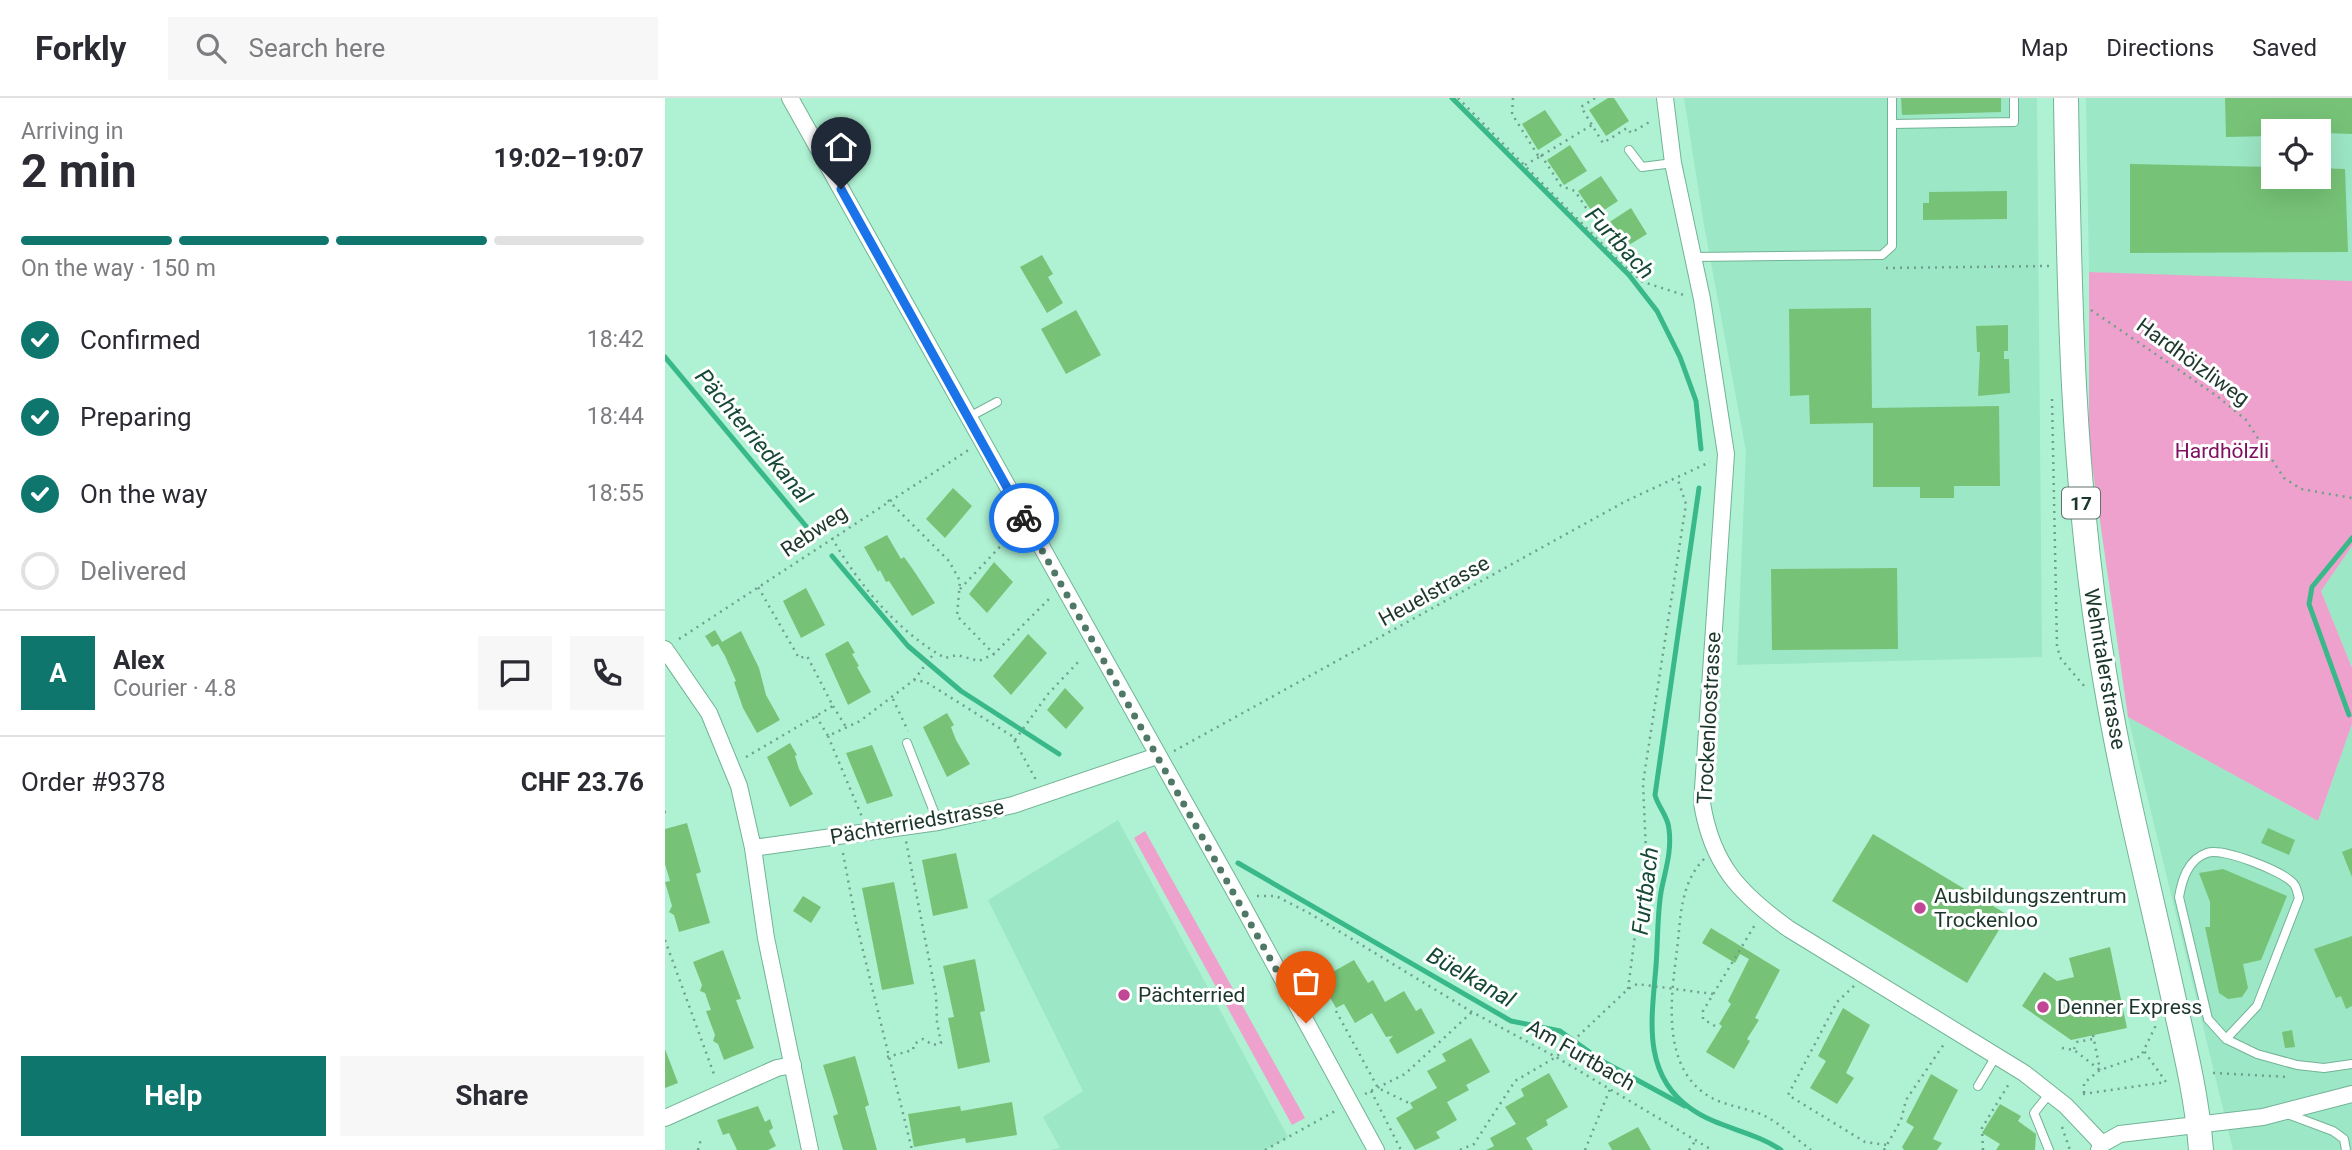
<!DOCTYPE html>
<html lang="en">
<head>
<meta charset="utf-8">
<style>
  :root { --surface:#fff; --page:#f7f7f7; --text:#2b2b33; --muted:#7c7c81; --line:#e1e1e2; --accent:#0f766e }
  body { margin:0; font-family:Roboto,sans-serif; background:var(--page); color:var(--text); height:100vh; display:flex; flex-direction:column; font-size:26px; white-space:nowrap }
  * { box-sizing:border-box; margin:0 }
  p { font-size:23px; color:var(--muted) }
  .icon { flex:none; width:38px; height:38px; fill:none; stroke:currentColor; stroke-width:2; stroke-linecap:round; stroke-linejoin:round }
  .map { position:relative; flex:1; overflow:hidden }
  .sheet { display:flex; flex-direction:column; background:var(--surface); width:665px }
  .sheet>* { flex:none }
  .fabs { position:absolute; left:1596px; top:21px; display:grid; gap:14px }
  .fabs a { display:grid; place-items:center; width:70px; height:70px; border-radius:0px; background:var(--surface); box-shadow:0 7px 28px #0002; font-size:35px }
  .pin { position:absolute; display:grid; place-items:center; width:60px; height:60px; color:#fff; margin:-72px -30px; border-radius:50% 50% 50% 0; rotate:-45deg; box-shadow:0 0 7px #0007 }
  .pin .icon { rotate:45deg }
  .courier { position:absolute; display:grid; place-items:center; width:70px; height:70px; margin:-35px; border:5px solid #1a73e8; border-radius:50%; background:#fff; color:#222; box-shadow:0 2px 9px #0007 }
  .overview em { font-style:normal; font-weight:700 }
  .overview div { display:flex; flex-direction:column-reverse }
  .overview { display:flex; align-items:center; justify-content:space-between; height:119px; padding:0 21px }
  h1 { font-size:46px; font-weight:700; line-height:52px }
  .bar { display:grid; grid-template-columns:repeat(4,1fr); gap:10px 7px; align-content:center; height:84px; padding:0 21px }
  .bar i { height:9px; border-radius:5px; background:var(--line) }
  .bar .active { background:var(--accent) }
  .bar p { grid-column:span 4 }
  .line { display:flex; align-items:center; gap:18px; padding:0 21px; border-top:2px solid var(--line) }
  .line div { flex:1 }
  .round { display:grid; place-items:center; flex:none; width:74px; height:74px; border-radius:0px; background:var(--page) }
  ol { padding:0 21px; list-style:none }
  li { display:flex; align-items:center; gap:21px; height:77px }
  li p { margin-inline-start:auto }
  li .icon { padding:7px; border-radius:50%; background:var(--accent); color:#fff; stroke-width:4 }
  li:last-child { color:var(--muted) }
  li i { width:38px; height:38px; border:4px solid var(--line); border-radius:50% }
  .action { display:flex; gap:14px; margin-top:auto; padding:14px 21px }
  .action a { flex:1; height:80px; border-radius:0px; background:var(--accent); color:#fff; font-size:28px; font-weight:700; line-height:80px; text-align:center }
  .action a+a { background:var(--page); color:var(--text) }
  header { display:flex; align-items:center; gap:42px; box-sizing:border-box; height:98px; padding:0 35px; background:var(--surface); border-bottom:2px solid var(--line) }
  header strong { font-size:33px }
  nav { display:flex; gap:38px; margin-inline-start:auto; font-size:24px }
  .search { width:490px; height:63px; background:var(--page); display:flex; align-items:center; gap:18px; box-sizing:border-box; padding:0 24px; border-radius:0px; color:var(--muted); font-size:26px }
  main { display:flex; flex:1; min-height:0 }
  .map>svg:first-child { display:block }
  .built { fill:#9ce7c5; fill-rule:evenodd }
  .green { fill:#eda1cc }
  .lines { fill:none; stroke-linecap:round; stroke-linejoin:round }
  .stream { stroke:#39b98a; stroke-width:5 }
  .building { fill:#76c377 }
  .lane-casing { stroke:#72b396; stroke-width:10 }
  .street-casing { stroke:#72b396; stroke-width:18 }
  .primary-casing { stroke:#72b396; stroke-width:26 }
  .path { stroke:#6fa089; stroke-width:2.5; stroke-dasharray:2 5; stroke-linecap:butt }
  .lane { stroke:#fff; stroke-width:8 }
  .street { stroke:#fff; stroke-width:16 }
  .primary { stroke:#fff; stroke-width:24 }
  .done { stroke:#4f7866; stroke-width:7; stroke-dasharray:0 12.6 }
  .route { stroke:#1a73e8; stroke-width:9 }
  .poi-dot { fill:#c24696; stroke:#fff; stroke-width:2.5 }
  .labels { text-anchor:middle; stroke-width:6; stroke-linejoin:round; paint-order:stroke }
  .shield { fill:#fff; stroke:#60736b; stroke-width:2 }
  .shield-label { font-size:19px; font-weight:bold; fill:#1c372b }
  .street-label { font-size:21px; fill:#1c372b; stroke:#fff }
  .park-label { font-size:21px; fill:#80115f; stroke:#fff }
  .poi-label { font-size:21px; fill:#1c372b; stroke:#fff; text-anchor:start }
  .water-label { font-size:23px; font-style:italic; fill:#154935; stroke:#fff }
</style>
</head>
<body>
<header>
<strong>Forkly</strong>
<div class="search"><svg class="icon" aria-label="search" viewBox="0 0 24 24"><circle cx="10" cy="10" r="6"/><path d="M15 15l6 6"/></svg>Search here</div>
<nav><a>Map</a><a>Directions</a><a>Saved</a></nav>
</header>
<main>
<section class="sheet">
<div class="overview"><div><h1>2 min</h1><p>Arriving in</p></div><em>19:02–19:07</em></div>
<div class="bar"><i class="active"></i><i class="active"></i><i class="active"></i><i></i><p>On the way · 150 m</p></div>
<ol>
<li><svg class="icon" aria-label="check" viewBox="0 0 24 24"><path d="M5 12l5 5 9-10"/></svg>Confirmed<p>18:42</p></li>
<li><svg class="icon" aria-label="check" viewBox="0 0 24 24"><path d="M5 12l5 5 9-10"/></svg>Preparing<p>18:44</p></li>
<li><svg class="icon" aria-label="check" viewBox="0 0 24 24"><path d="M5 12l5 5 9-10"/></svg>On the way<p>18:55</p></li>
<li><i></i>Delivered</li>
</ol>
<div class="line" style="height:126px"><b class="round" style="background:var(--accent);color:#fff">A</b><div><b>Alex</b><p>Courier · 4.8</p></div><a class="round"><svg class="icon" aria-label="chat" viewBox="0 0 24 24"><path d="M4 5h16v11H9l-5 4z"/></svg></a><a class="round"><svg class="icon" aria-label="phone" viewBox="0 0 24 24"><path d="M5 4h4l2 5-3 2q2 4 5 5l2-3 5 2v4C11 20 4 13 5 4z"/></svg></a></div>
<div class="line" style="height:91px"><div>Order #9378</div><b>CHF 23.76</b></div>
<div class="action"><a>Help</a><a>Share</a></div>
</section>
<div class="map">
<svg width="1687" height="1052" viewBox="0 0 1687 1052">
  <rect width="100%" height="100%" fill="#aff2d3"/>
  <g class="built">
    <path d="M1019 0H1372L1377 559 1072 567 1081 353 1039 127Z"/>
    <path d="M1421 0H1687V185L1424 174ZM1608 33H1654V79H1608Z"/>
    <path d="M1687 448V570L1656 493Z"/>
    <path d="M1463 619 1653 723 1687 626V1052H1568Z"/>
    <path d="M453 722 623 1039 600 1052H386L395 1050 378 1019 418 993 323 802Z"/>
  </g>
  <g class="green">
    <path d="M1424 174 1687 183V448L1656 493 1687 570V626L1653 723 1463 619 1424 346Z"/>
    <path d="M480 733 640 1020 627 1027 469 740Z"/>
  </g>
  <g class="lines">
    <g class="stream">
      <path d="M787 0 964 177 992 213 1015 259 1031 303 1036 351"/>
      <path d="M0 259 150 439"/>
      <path d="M1034 390 990 697C993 709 1003 718 1004 731 1007 754 1000 773 996 794 992 819 993 843 991 868 987 919 976 975 1025 1010 1052 1030 1089 1033 1116 1052"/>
      <path d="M167 458 243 548 296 593 394 656"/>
      <path d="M1684 617 1644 506 1647 489 1687 440"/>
      <path d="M573 765 846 923 895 933 937 963 1020 1008"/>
    </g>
  </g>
  <g class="building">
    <path d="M943 0H949L964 23 941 38 924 12Z"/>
    <path d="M1236 0H1336V14L1237 17Z"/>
    <path d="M1560 0H1687V36L1608 33V38L1561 39Z"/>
    <path d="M880 12 897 37 873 52 857 26Z"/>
    <path d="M905 47 922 73 899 87 882 62Z"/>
    <path d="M1465 66 1608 69V79H1654V70L1680 71 1683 154 1465 155Z"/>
    <path d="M936 78 953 103 930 118 913 93Z"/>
    <path d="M1342 93V121L1258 122V105H1264V94Z"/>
    <path d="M966 110 982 136 959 150 943 125Z"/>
    <path d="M377 157 388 176 383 179 398 205 382 215 355 169Z"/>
    <path d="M1206 210 1207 310 1334 308 1335 388H1289V400H1255V389H1208V325L1145 326 1144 297 1125 298 1124 211Z"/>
    <path d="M411 212 436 257 401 276 376 231Z"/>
    <path d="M1343 227V253H1339V261H1344L1345 295 1313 298 1315 254H1312L1311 228Z"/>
    <path d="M288 390 307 408 280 440 261 421Z"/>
    <path d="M222 437 236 461 239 459 247 470 270 505 247 518 224 483 221 484 215 472 213 474 199 449Z"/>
    <path d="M329 464 348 484 322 515 304 496Z"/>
    <path d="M1232 470 1233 551 1107 552 1106 471Z"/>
    <path d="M141 490 160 527 136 540 118 503Z"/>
    <path d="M50 532 57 544 76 533 94 570 101 597 115 622 92 635 78 610 69 584 71 583 60 558 53 546 47 549 40 538Z"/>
    <path d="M363 536 382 555 346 597 328 578Z"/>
    <path d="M183 543 190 555 187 556 194 568 192 569 206 594 183 607 160 556Z"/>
    <path d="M400 590 419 610 401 631 382 612Z"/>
    <path d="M282 615 289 627 286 629 291 642 305 666 282 679 258 629Z"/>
    <path d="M125 645 132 657 130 658 134 671 148 696 125 709 102 659Z"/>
    <path d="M207 647 228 698 202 706 181 655Z"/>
    <path d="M22 725 36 774 31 776 45 825 14 834 9 817 4 814 7 808 0 784 5 783 0 766V731Z"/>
    <path d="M1603 730 1630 742 1624 757 1596 745Z"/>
    <path d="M1208 736 1343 817 1302 885 1167 803Z"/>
    <path d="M1687 750V779L1677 754Z"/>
    <path d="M291 755 303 810 268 818 257 762Z"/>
    <path d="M1558 771 1622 798 1596 862 1578 866 1583 890 1577 899 1563 901 1554 895 1540 829H1545V804L1534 775Z"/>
    <path d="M229 784 249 886 217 892 197 790Z"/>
    <path d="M138 798 156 809 146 825 128 813Z"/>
    <path d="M1046 830 1115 872 1090 920 1094 922 1082 941 1085 943 1069 971 1041 954 1057 928 1054 926 1066 906 1063 903 1084 861 1075 856 1070 865 1037 845Z"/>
    <path d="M1687 838V908L1681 911 1676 898 1671 900 1649 851Z"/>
    <path d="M1445 849 1462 930 1406 942 1357 908 1379 874 1392 883 1409 879 1404 860Z"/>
    <path d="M58 852 76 901 71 902 89 950 59 962 53 946 48 943 50 937 41 913 46 912 40 895 35 893 37 887 28 864Z"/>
    <path d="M310 861 320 913 315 914 325 964 293 971 283 920 289 919 278 868Z"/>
    <path d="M689 862 703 885 708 882 720 904 739 893 751 913 756 910 770 935 732 956 724 942 728 938 721 939 707 915 690 925 679 906 671 910 655 881Z"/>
    <path d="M1178 910 1205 927 1181 975 1189 980 1172 1006 1145 990 1161 963 1153 958Z"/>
    <path d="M1627 932 1630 949 1620 950 1617 934Z"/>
    <path d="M806 940 825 974 801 987 804 992 782 1004 792 1022 771 1034 775 1040 750 1052 731 1020 748 1010 745 1005 772 990 762 973 781 963 777 956Z"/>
    <path d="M0 951 13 985 0 990Z"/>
    <path d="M190 958 204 1007 200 1009 212 1052H178L168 1018 173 1016 158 967Z"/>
    <path d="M884 975 903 1009 881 1022 883 1027 861 1040 868 1052H821L829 1048 825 1040 851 1026 840 1009 859 998 856 991Z"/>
    <path d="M1266 976 1293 992 1268 1041 1277 1045 1272 1052H1239L1237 1049 1249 1029 1241 1024Z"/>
    <path d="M347 1004 352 1037 301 1045 300 1040 249 1049 243 1016 295 1008 296 1013Z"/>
    <path d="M1335 1006 1356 1018 1353 1023 1371 1036 1370 1052H1331L1335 1046 1317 1035Z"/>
    <path d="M93 1008 100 1024 105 1021 108 1030 104 1033 111 1048 103 1052H72L64 1035 58 1037 52 1022Z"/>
    <path d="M973 1029 986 1052H947L943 1045Z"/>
  </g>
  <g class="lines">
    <defs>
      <g id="lane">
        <path d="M1227 26 1349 24V0"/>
        <path d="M964 52 977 69 1008 65"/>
        <path d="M1029 159 1217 157 1227 148V0"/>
        <path d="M304 319 332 304"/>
        <path d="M242 645 273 724"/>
        <path d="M1561 941 1592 908 1634 800C1632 794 1632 789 1628 785 1617 773 1557 749 1542 755 1523 761 1517 782 1514 799L1543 921 1561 941 1592 956 1632 967 1659 970 1687 966"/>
        <path d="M1313 988 1331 958"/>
        <path d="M1620 1015 1668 1033 1679 1041 1681 1052"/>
        <path d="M1384 1052 1369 1015 1385 995"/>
      </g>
      <g id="street">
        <path d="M125 0 575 803 711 1052"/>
        <path d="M1000 0 1008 65 1037 201 1061 356 1037 705C1047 767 1075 796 1124 831L1359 975 1401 1008 1437 1046"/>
        <path d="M0 551 44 615 74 688 88 750 101 840 145 1052"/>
        <path d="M88 750 273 724 348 707 492 658"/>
        <path d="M0 1020 112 970 128 967"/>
        <path d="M1434 1052 1437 1046 1455 1036 1598 1019 1687 996"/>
      </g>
      <path id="primary" d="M1401 0C1404 197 1407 392 1441 586 1458 688 1484 788 1506 889 1518 943 1532 997 1536 1052"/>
    </defs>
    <use href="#lane" class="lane-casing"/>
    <use href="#street" class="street-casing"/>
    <use href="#primary" class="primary-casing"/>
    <g class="path">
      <path d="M793 0 957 166 978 184 1019 197"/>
      <path d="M848 0 847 16 874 59 927 27"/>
      <path d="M930 0 916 9 938 45 962 30 966 35 986 23"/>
      <path d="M876 57 896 88 910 93 927 119 939 125 954 148"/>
      <path d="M860 67 874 59"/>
      <path d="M1221 170 1385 168"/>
      <path d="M1426 212 1552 298 1581 322 1619 380 1636 391 1687 400"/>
      <path d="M1387 301 1392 549 1396 561 1420 589"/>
      <path d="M223 402 284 463 295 483 292 518 329 556"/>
      <path d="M167 440C194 487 233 534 280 560L292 557 314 563 329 556 385 500"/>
      <path d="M295 491 347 436"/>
      <path d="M14 541 305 351"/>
      <path d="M249 582 270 554"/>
      <path d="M228 601 243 633"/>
      <path d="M168 608 181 629"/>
      <path d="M151 618 163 638 195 623 249 582 261 584 347 638 371 682"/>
      <path d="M163 638 197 719"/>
      <path d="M350 642 383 596 416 561"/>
      <path d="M509 653 961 403 1045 364"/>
      <path d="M81 659 168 608 142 558 134 560 93 489"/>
      <path d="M0 714H1"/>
      <path d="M178 755 191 824 247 1052"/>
      <path d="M1039 761C1015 786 1016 818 1012 852 1006 899 995 972 1047 1000 1062 1008 1081 1010 1098 1017 1115 1025 1131 1041 1146 1052"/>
      <path d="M592 798H611L644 815 807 914 891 959 1047 1052"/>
      <path d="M0 842 50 979"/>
      <path d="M1189 888 1172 904 1123 997 1200 1044 1222 1047"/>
      <path d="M963 891 981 753 978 685 1021 406 1012 379"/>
      <path d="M671 913 713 990 746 1006"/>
      <path d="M1050 928 1038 921V913L1091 825"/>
      <path d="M1428 937 1435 972"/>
      <path d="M1397 950 1409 952 1435 972"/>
      <path d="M1409 951 1412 944 1428 941"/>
      <path d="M222 959 248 952 249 946 258 941 268 947 276 945 272 924 271 897 241 743"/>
      <path d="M1548 975 1625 979"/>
      <path d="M706 993 736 1052"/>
      <path d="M1419 995V985L1435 972 1476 958 1490 929 1488 910"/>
      <path d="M700 996 740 976 807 914"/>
      <path d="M1418 996 1501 984 1479 953"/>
      <path d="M1397 1029 1405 1052"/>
      <path d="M33 1052 36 1041"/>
      <path d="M600 1052 672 1012"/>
      <path d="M795 1052 809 1046 850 983 891 959 963 891 972 886 1048 896"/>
      <path d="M920 1052 945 991"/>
      <path d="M1024 1052 1031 1042"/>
      <path d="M1219 1052 1236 1022 1241 1002 1279 946"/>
      <path d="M1318 1052 1317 1030 1345 984"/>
    </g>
    <use href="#lane" class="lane"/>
    <use href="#street" class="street"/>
    <use href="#primary" class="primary"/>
  </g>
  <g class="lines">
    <path class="done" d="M359 420 641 925"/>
    <path class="route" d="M176 91 359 420"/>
  </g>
  <g class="poi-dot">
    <circle cx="1255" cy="810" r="7"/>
    <circle cx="459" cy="897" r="7"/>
    <circle cx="1378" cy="909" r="7"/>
  </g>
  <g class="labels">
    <rect class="shield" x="1397" y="389.5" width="38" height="31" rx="5"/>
    <g class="shield-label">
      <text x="1416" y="412">17</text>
    </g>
    <g class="street-label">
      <text transform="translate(1528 264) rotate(36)" y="7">Hardhölzliweg</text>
      <text transform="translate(149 433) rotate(-34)" y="7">Rebweg</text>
      <text transform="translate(769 493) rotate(-29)" y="7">Heuelstrasse</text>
      <text transform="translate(1440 571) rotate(80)" y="7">Wehntalerstrasse</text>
      <text transform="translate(1044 620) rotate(-87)" y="7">Trockenloostrasse</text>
      <text transform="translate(252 724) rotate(-10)" y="7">Pächterriedstrasse</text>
      <text transform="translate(916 957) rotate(30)" y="7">Am Furtbach</text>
    </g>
    <g class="park-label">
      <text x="1557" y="360">Hardhölzli</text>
    </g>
    <g class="poi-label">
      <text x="1269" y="805">Ausbildungszentrum<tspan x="1269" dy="24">Trockenloo</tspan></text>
      <text x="473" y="904">Pächterried</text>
      <text x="1392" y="916">Denner Express</text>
    </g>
    <g class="water-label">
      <text transform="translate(955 145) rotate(47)" y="8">Furtbach</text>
      <text transform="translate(89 338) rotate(50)" y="8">Pächterriedkanal</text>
      <text transform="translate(980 793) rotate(-83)" y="8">Furtbach</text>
      <text transform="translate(806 879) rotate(30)" y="8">Büelkanal</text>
    </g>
  </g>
</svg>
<div class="fabs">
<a><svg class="icon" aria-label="locate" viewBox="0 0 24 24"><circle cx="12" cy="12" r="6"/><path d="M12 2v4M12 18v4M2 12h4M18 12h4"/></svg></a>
</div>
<div class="pin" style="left:641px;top:925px;background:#ea580c"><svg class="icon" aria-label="bag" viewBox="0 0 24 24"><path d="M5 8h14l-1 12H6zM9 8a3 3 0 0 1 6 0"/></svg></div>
<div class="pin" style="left:176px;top:91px;background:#1f2937"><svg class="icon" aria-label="home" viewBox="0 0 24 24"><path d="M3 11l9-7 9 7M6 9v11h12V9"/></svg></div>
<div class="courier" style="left:359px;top:420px"><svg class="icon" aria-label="bike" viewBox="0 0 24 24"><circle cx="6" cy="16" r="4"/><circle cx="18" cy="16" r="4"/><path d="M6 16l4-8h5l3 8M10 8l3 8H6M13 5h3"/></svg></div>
</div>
</main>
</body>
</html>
